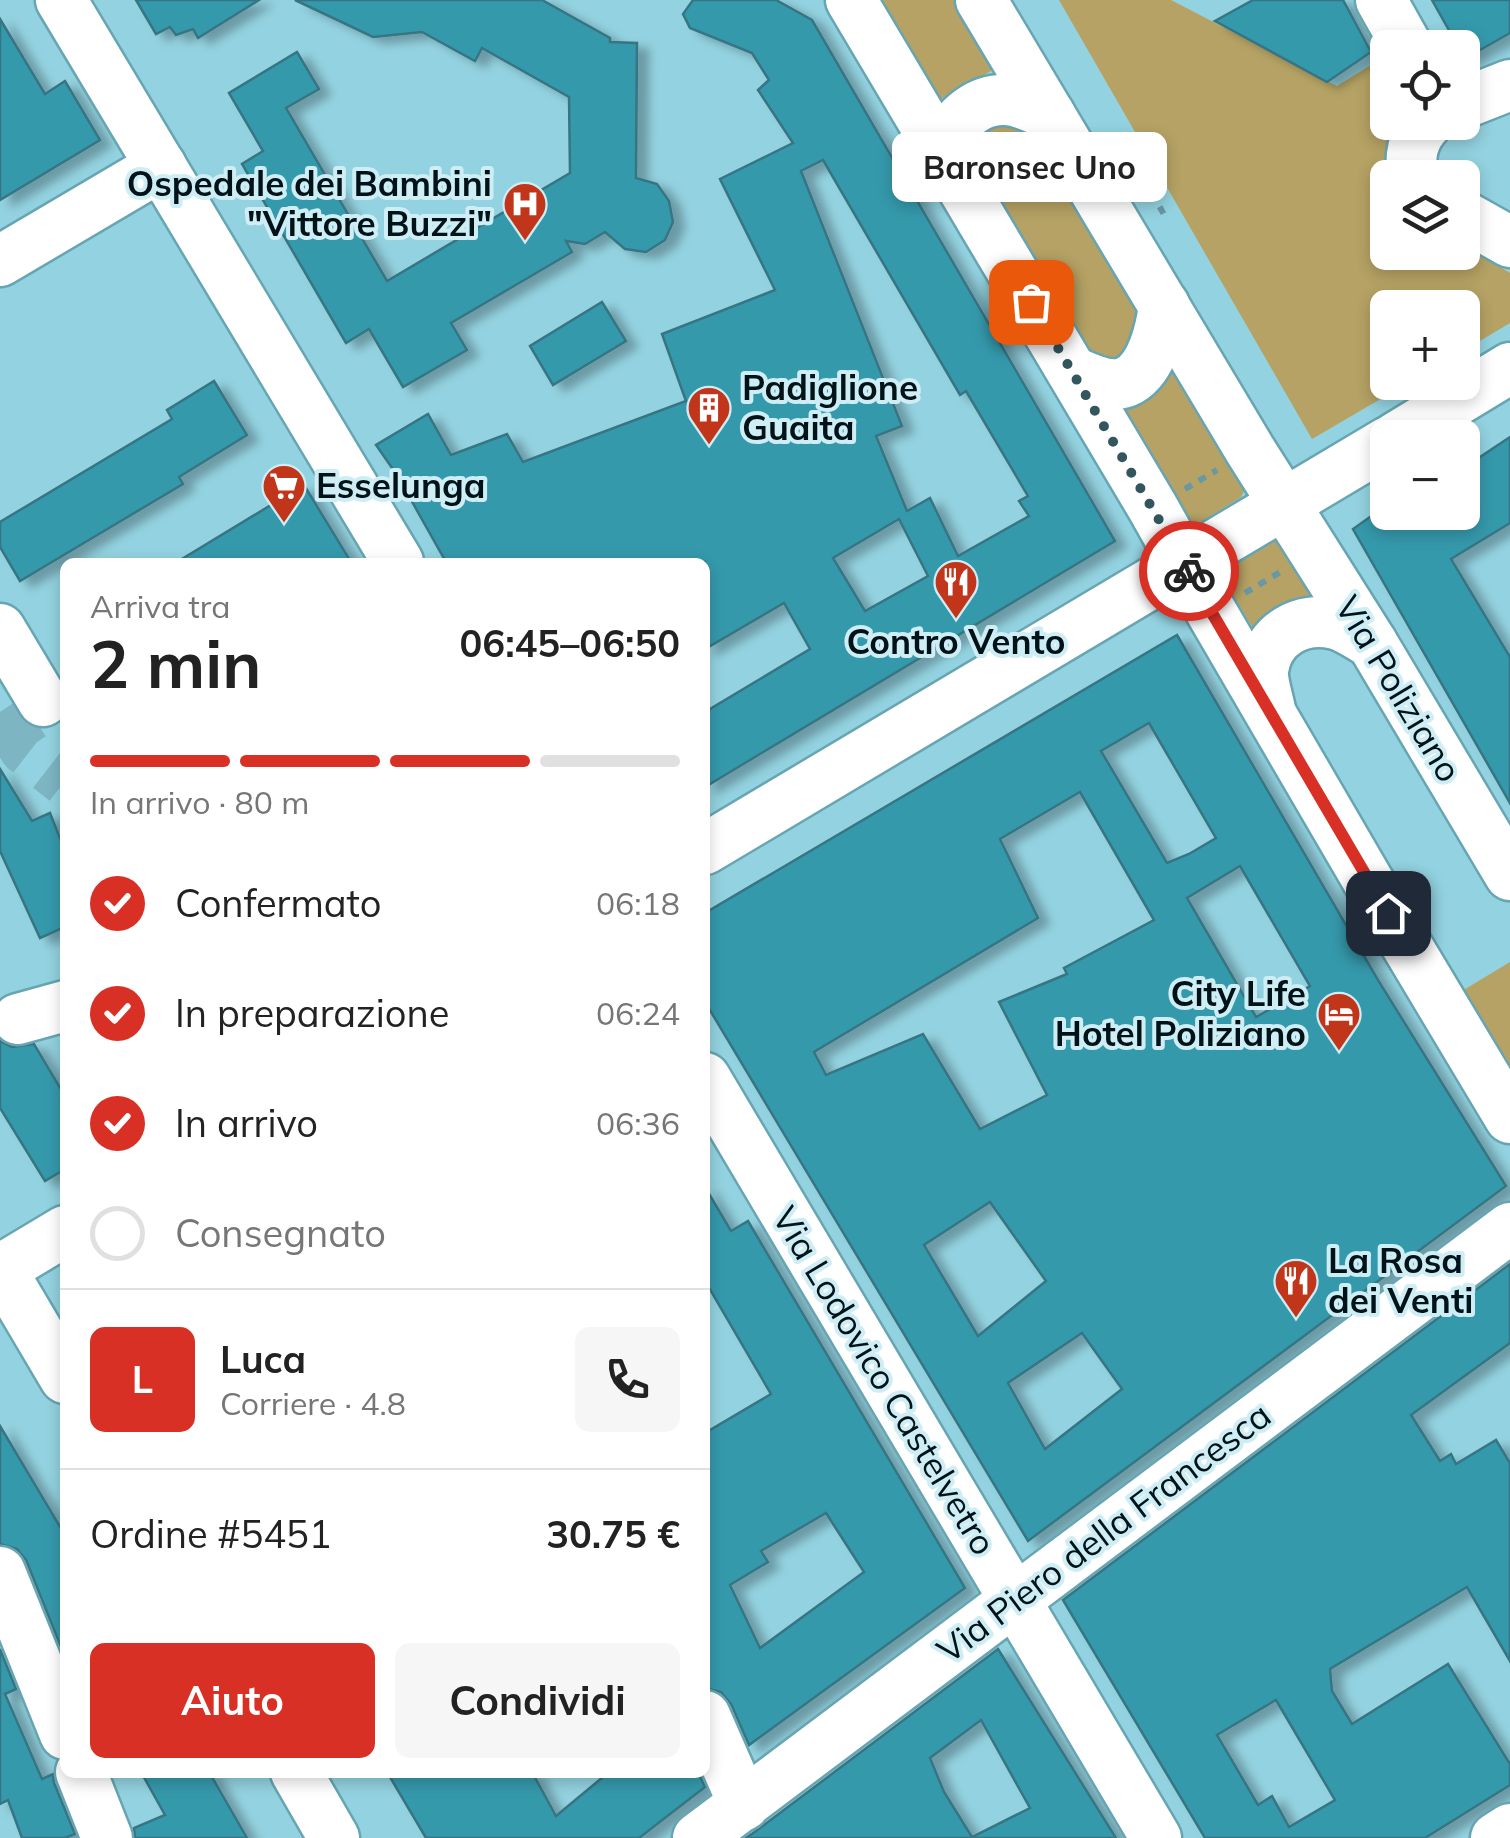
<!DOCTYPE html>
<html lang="it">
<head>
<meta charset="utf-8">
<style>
  :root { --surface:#fff; --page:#f6f6f6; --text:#222; --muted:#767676; --line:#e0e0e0; --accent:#d93025 }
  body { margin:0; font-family:Mulish,sans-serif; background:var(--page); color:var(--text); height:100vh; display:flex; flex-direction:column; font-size:38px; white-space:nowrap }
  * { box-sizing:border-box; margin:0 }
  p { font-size:32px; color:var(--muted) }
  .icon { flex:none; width:55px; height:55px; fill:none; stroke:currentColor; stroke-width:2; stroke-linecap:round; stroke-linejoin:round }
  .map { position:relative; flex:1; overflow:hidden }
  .drawer { position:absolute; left:60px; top:558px; width:650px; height:1220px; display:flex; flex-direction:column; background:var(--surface); border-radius:15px; box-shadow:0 5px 15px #0003 }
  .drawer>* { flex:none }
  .controls { position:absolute; left:1370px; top:30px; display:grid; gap:20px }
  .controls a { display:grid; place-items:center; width:110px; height:110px; border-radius:15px; background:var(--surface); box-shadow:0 5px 15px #0003; font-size:50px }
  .pin { position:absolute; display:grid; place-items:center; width:85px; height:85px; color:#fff; margin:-42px; border-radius:20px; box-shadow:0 5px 15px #0006 }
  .courier { position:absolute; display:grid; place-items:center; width:100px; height:100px; margin:-50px; border:8px solid #d93025; border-radius:50%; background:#fff; color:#222; box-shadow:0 2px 12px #0007 }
  .bubble { position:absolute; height:70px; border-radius:15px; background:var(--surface); box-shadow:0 5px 15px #0003; font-size:32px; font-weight:700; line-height:70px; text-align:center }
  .summary em { font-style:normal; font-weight:700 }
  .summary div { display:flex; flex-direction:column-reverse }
  .summary { display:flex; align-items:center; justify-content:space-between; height:170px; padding:0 30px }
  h1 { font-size:65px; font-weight:700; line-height:75px }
  .bar { display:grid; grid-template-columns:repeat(4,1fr); gap:15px 10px; align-content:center; height:120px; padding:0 30px }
  .bar i { height:12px; border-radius:8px; background:var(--line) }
  .bar .active { background:var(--accent) }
  .bar p { grid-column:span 4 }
  .line { display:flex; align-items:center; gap:25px; padding:0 30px; border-top:2px solid var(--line) }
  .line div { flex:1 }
  .round { display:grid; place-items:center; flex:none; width:105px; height:105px; border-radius:15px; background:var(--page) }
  ol { padding:0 30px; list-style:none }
  li { display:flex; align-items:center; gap:30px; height:110px }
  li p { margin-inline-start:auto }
  li .icon { padding:10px; border-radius:50%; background:var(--accent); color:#fff; stroke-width:4 }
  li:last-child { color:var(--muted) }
  li i { width:55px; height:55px; border:5px solid var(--line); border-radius:50% }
  .cta { display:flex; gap:20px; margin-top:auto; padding:20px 30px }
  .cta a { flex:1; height:115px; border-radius:15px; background:var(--accent); color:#fff; font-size:40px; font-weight:700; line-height:115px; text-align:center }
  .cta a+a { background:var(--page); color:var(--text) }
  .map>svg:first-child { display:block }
  .green { fill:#b5a264 }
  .building { fill:#3599ac; stroke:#377582; stroke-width:2.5; fill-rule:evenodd; filter:url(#shadow) }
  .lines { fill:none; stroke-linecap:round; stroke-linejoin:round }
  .minor-tunnel { stroke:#7db5c2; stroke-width:50; stroke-dasharray:50 25; stroke-linecap:butt }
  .minor-casing { stroke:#67a5b2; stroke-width:55 }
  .path { stroke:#6798a4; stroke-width:6; stroke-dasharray:8 8; stroke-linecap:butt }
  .minor { stroke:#fff; stroke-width:50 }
  .done { stroke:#33565e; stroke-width:10; stroke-dasharray:0 18 }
  .route { stroke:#d93025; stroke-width:12 }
  .labels { text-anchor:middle; stroke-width:8; stroke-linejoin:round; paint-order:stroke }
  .poi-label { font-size:35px; font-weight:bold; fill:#001318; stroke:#ceedf4; text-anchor:start }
  .street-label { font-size:35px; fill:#001318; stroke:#ceedf4 }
</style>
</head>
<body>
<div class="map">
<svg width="1510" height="1838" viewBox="0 0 1510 1838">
  <defs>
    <filter id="shadow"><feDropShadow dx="11" dy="6" stdDeviation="5" flood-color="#0004"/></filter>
  </defs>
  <rect width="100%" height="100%" fill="#93d2e0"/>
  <g class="green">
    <path d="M874 0H958L993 66 991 71 941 99 936 98Z"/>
    <path d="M1059 0H1171L1337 86 1387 55 1388 122 1393 123C1383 165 1388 208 1388 252H1462L1463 243 1510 273V323L1463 351 1462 308H1388V382L1408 383 1312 439Z"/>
    <path d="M1023 114 1140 308 1144 337 1114 361 1086 352 969 158 965 129Z"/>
    <path d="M1161 367 1174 368 1243 480 1245 489 1241 497 1203 521 1194 523 1186 518 1117 398Z"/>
    <path d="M1269 539 1281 543 1309 592 1312 601 1256 633 1220 575 1222 567Z"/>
    <path d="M1510 962V1070L1462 991Z"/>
  </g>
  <g class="building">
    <path d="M136 0H259L198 38 193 29 176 35 170 27 156 34Z"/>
    <path d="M295 0H542L610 38V42L637 43 636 178 657 184 669 201 673 222 665 240 646 252 625 249 605 232 585 244 566 241 572 252 451 323 467 350 403 387 369 329 346 343 242 164 263 151 229 93 297 52 319 89 286 108 387 281 570 173 569 97 482 48 475 61 422 32 373 37Z"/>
    <path d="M693 0H776L812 20 1115 541 705 787V712L810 649 784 603 705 649V562H446L397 475 376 445 428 414 451 455 507 434 523 462 686 401 662 334 775 290 720 179 793 143 758 90 769 80 752 53 690 28 683 14ZM823 160 960 395 966 391 1028 496 1019 501 1029 516 958 556 930 498 907 511 876 436 902 426 801 171ZM899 519 928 576 865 611 833 558Z"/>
    <path d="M1253 0H1343L1371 52 1327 82 1215 21Z"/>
    <path d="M1432 0H1510V33L1466 58 1462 48H1459Z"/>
    <path d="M0 19 45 94 65 81 100 140 0 200Z"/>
    <path d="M602 302 626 341 553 385 530 346Z"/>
    <path d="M214 381 247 435 179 477 183 484 20 581 0 547V522L172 419 167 410Z"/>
    <path d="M1510 437V523L1451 559 1510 657V803L1353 529 1377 512H1462V469Z"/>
    <path d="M304 485 351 562H177Z"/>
    <path d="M1177 635 1378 980 1506 1186 1028 1541 705 1002V913ZM1149 723 1216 838 1189 854 1167 863 1101 751ZM1080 792 1154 920 1064 968 1067 974 999 1002 1047 1095 980 1129 923 1034 826 1075 814 1052 1038 918 1000 839ZM1240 866 1310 986 1256 1017 1187 898ZM990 1202 1046 1281 978 1336 924 1245ZM1082 1333 1122 1389 1045 1449 1008 1383Z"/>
    <path d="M0 769 32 821 50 813 65 851V927L40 938 0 851Z"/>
    <path d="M0 1041 12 1047 34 1044 65 1096V1169L45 1181 0 1108Z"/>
    <path d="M705 1187 731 1231 748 1221 965 1588 749 1745 731 1704 721 1692 705 1688V1433L771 1394 705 1281ZM826 1513 864 1572 760 1648 730 1585 768 1562 761 1551Z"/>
    <path d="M1510 1264V1343L1411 1415 1440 1461 1451 1454 1456 1464 1496 1440 1510 1463V1661L1467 1587 1330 1669 1332 1691 1352 1724 1448 1664 1510 1764V1785L1425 1838H1205L1063 1600ZM1276 1700 1335 1800 1289 1827 1272 1796 1258 1805 1217 1735Z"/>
    <path d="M0 1426 65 1535V1657L26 1560 17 1549 0 1544Z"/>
    <path d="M0 1649 16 1689 5 1694 42 1779 53 1774 54 1783 75 1834 65 1838H22L8 1800 0 1804Z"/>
    <path d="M998 1649 1116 1838H746L756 1831ZM981 1720 1030 1808 972 1837 944 1792 930 1758Z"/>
    <path d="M141 1772H209L247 1838H135L134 1828 165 1815Z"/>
    <path d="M387 1772H532L556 1816 609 1772H698L705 1787 639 1838H426Z"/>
  </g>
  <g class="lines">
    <path class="minor-tunnel" d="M0 712 25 750 65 781"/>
    <defs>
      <g id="minor">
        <path d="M61 0 398 562"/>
        <path d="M851 0 1153 508 1212 613 1367 879 1510 1118"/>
        <path d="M981 0 1250 450 1372 643 1510 875"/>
        <path d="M1381 0 1408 48"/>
        <path d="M1462 104 1510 85"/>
        <path d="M950 164C949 157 947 147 949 140 955 117 981 99 1004 100 1020 100 1036 109 1050 115"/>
        <path d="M1414 178C1408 158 1413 137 1428 122"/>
        <path d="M1462 215 1510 242"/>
        <path d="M0 261 161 166"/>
        <path d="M1072 371C1087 378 1109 389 1126 382 1152 371 1161 329 1164 305"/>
        <path d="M1395 438 1510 368"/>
        <path d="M0 629 43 701"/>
        <path d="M1270 710C1268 698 1262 682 1263 670 1268 634 1301 616 1335 624 1347 627 1361 637 1372 643"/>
        <path d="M705 849 1388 442"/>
        <path d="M18 1019 65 1006"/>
        <path d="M705 1078 1156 1838"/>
        <path d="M0 1268 65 1378"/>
        <path d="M0 1270 65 1231"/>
        <path d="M0 1572 65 1734"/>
        <path d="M705 1716 744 1805"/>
        <path d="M81 1772 107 1838"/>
        <path d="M296 1772 334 1838"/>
        <path d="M698 1838 1510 1228"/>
        <path d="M1496 1838 1510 1829"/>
      </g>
    </defs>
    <use href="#minor" class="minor-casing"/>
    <g class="path">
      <path d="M1128 151 1166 218"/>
      <path d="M1185 489 1217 470"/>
      <path d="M1245 593 1282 571"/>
    </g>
    <use href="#minor" class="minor"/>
  </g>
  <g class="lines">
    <path class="done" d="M1031 302 1189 571"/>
    <path class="route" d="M1189 571 1212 613 1388 913"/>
  </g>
  <defs>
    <symbol id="hospital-pin" viewBox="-11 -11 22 30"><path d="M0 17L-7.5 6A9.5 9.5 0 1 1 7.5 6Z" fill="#c1361a" stroke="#ceedf4"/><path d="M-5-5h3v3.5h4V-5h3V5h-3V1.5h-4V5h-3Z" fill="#fff"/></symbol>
    <symbol id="building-pin" viewBox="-11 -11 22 30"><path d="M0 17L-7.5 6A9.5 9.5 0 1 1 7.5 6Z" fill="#c1361a" stroke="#ceedf4"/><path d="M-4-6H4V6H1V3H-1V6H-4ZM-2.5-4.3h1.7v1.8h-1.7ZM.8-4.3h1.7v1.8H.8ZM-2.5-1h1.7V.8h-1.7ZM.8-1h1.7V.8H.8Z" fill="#fff"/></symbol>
    <symbol id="supermarket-pin" viewBox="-11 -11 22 30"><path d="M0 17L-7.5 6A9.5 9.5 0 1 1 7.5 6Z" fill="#c1361a" stroke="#ceedf4"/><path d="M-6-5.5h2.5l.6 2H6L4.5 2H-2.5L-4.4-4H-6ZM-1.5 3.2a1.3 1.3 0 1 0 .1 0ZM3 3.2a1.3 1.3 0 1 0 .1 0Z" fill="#fff"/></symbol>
    <symbol id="restaurant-pin" viewBox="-11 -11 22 30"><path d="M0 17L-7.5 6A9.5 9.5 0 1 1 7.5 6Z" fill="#c1361a" stroke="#ceedf4"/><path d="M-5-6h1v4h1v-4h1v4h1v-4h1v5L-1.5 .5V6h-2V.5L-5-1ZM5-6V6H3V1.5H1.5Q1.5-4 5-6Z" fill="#fff"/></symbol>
    <symbol id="hotel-pin" viewBox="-11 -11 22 30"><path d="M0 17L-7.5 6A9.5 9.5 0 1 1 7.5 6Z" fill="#c1361a" stroke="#ceedf4"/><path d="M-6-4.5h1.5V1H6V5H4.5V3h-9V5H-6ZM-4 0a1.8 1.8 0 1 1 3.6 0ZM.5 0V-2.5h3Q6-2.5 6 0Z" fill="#fff"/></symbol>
  </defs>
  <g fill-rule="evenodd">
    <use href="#hospital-pin" x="500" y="179" width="50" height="68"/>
    <use href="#building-pin" x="684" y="383" width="50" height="68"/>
    <use href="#supermarket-pin" x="259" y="461" width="50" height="68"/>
    <use href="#restaurant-pin" x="931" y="557" width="50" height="68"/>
    <use href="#hotel-pin" x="1314" y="989" width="50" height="68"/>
    <use href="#restaurant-pin" x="1271" y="1256" width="50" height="68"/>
  </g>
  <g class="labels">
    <g class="poi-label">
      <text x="492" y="196" text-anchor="end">Ospedale dei Bambini<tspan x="492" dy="40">"Vittore Buzzi"</tspan></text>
      <text x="742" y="400">Padiglione<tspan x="742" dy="40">Guaita</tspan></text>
      <text x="316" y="498">Esselunga</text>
      <text x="956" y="654" text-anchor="middle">Contro Vento</text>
      <text x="1306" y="1006" text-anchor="end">City Life<tspan x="1306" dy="40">Hotel Poliziano</tspan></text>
      <text x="1328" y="1273">La Rosa<tspan x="1328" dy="40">dei Venti</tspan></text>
    </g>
    <g class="street-label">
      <text transform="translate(1398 689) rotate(59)" y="12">Via Poliziano</text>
      <text transform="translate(884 1381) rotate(59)" y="12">Via Lodovico Castelvetro</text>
      <text transform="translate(1104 1533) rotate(-37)" y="12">Via Piero della Francesca</text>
    </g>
  </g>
</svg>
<div class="controls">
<a><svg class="icon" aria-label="locate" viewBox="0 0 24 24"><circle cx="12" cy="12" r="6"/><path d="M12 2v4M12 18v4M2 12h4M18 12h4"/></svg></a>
<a><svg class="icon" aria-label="layers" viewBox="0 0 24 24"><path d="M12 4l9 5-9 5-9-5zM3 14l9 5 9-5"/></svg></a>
<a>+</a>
<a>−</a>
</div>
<div class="pin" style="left:1031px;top:302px;background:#ea580c"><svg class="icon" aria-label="bag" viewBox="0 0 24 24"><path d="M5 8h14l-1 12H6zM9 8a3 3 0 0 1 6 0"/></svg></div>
<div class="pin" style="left:1388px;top:913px;background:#1f2937"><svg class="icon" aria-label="home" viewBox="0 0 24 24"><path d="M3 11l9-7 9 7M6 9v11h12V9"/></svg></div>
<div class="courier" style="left:1189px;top:571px"><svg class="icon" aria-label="bike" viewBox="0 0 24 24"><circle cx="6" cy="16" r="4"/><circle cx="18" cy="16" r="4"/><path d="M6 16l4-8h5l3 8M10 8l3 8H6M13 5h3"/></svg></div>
<div class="bubble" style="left:892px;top:132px;width:275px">Baronsec Uno</div>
<section class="drawer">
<div class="summary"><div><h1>2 min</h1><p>Arriva tra</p></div><em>06:45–06:50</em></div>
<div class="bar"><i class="active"></i><i class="active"></i><i class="active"></i><i></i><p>In arrivo · 80 m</p></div>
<ol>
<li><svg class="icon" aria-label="check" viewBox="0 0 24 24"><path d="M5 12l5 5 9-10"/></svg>Confermato<p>06:18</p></li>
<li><svg class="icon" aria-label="check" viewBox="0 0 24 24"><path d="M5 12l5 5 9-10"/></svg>In preparazione<p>06:24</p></li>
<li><svg class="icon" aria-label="check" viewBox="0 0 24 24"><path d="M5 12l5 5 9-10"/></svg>In arrivo<p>06:36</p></li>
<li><i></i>Consegnato</li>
</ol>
<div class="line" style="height:180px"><b class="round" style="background:var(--accent);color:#fff">L</b><div><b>Luca</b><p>Corriere · 4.8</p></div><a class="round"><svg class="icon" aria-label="phone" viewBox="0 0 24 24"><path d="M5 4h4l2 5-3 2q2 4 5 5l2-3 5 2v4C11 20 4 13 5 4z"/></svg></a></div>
<div class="line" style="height:130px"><div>Ordine #5451</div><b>30.75 €</b></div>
<div class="cta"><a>Aiuto</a><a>Condividi</a></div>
</section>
</div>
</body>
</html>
